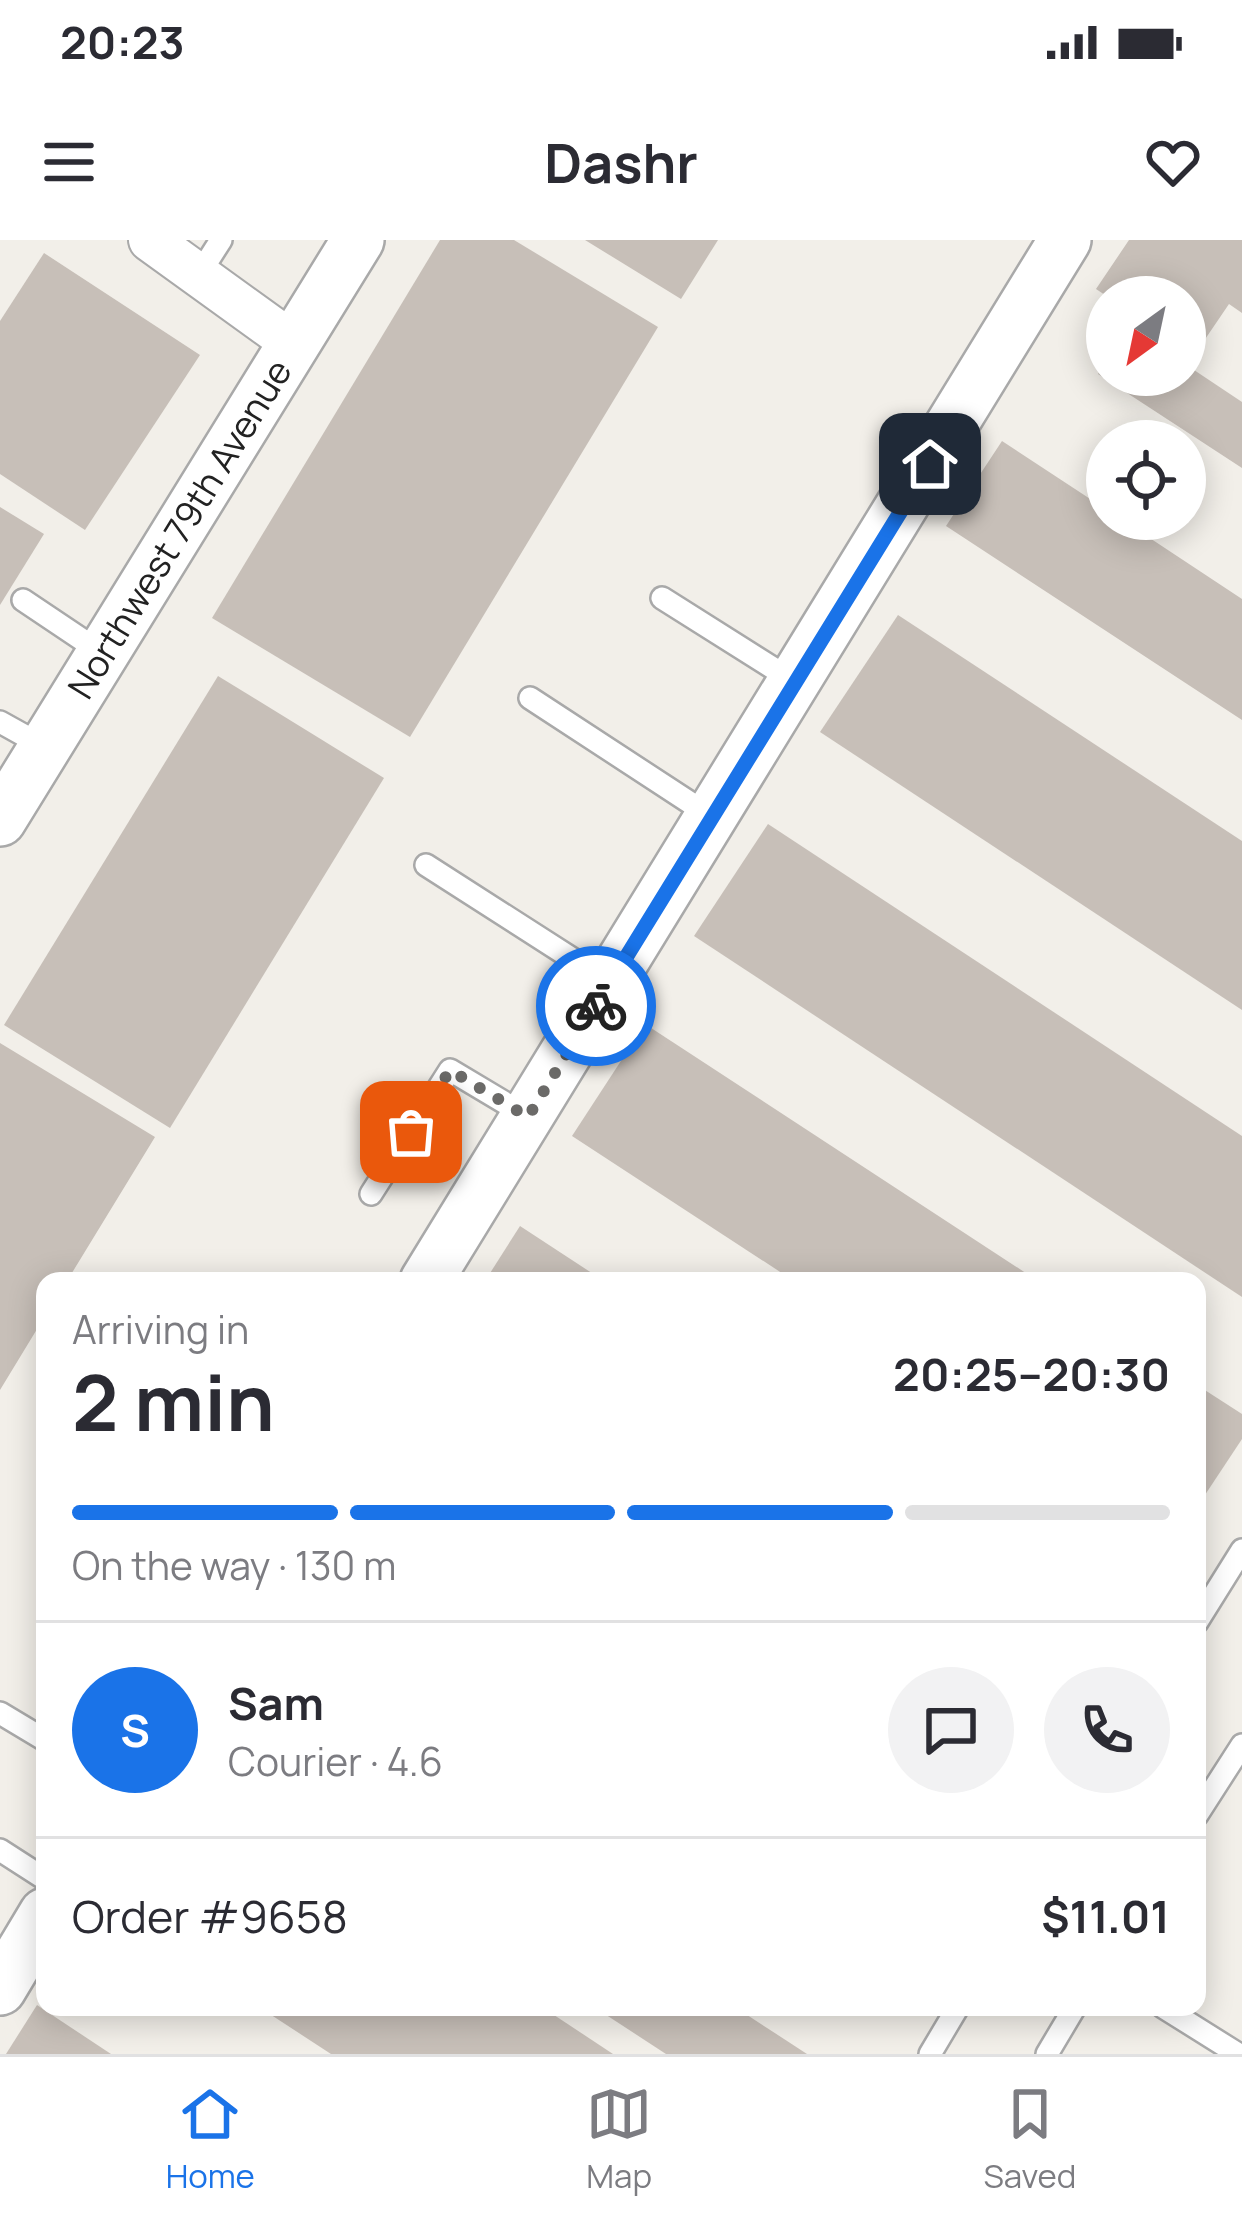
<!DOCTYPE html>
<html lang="en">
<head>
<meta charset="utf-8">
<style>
  :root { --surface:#fff; --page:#f2f2f3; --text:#2b2b33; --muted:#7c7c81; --line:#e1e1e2; --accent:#1a73e8 }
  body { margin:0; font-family:Manrope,sans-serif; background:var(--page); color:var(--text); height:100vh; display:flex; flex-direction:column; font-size:45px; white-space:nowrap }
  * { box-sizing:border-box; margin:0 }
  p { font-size:39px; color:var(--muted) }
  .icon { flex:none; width:66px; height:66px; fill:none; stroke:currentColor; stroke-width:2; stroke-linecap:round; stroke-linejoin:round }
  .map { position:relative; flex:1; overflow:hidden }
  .drawer { position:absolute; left:36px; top:1032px; width:1170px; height:744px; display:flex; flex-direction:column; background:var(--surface); border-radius:24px; box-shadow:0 6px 30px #0003 }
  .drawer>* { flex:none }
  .needle { width:78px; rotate:213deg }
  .buttons { position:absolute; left:1086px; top:36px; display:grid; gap:24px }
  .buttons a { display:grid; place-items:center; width:120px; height:120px; border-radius:50%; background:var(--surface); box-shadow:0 6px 30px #0003; font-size:60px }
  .pin { position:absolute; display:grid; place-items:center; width:102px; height:102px; color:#fff; margin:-51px; border-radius:24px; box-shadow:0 6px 18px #0006 }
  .courier { position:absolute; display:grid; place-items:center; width:120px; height:120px; margin:-60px; border:9px solid #1a73e8; border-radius:50%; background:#fff; color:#222; box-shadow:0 3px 15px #0007 }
  .overview em { font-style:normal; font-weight:700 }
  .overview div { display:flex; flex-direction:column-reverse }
  .overview { display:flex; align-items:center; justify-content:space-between; height:204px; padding:0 36px }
  h1 { font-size:78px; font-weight:700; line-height:90px }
  .bar { display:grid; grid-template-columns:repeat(4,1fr); gap:18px 12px; align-content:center; height:144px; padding:0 36px }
  .bar i { height:15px; border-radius:9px; background:var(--line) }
  .bar .on { background:var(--accent) }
  .bar p { grid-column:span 4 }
  .line { display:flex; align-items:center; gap:30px; padding:0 36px; border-top:3px solid var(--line) }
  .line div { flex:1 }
  .round { display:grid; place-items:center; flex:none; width:126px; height:126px; border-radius:63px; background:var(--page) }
  .status { display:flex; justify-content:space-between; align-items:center; height:84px; padding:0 60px; background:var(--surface); direction:ltr }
  .status svg { height:33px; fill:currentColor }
  header { display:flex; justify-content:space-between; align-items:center; height:156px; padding:0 36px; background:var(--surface); font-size:54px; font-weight:700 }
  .menu { display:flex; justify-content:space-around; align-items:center; height:168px; border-top:3px solid var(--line); background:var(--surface); font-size:33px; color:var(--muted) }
  .menu a { display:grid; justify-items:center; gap:6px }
  .menu .on { color:var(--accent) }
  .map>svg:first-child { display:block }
  .building { fill:#c7bfb8 }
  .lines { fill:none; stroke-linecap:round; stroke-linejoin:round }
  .service-casing { stroke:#a9a9a9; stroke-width:26 }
  .minor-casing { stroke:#a9a9a9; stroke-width:46 }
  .tertiary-casing { stroke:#a9a9a9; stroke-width:56 }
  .service { stroke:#fff; stroke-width:21 }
  .minor { stroke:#fff; stroke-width:42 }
  .tertiary { stroke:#fff; stroke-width:51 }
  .done { stroke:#6b6a68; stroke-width:12; stroke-dasharray:0 21.6 }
  .route { stroke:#1a73e8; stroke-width:15 }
  .labels { text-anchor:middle; stroke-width:9; stroke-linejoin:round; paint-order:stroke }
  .street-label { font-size:36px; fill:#222; stroke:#fff }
</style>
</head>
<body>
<div class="status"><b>20:23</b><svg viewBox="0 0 49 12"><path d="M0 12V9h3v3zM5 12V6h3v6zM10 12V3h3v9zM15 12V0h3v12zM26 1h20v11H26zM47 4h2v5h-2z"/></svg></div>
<header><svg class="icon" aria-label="menu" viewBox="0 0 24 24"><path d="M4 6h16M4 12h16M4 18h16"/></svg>Dashr<svg class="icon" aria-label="heart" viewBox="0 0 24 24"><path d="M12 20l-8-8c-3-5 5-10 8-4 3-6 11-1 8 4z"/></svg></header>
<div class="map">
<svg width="1242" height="1814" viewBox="0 0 1242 1814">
  <rect width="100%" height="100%" fill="#f2efe9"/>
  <g class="building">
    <path d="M440 0H514L658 87 410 497 212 378Z"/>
    <path d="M585 0H718L681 59Z"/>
    <path d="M1129 0H1242V73L1229 64 1195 114 1185 107V57H1108L1096 49Z"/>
    <path d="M44 13 200 115 85 290 0 234V81Z"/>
    <path d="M1107 121V135H1185V124L1242 162V228L1098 134Z"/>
    <path d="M1002 201 1107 270V279H1121L1242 359V480L946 286Z"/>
    <path d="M0 267 44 294 0 365Z"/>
    <path d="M898 375 1242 601V770L820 492Z"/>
    <path d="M218 436 384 538 170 888 4 785Z"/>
    <path d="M768 584 1242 896V1057L694 696Z"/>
    <path d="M645 784 1038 1041H794L572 896Z"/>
    <path d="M0 803 155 897 67 1041H45V1076L0 1150Z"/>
    <path d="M520 986 604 1041H485Z"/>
    <path d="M1197 1145 1242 1174V1199L1197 1267Z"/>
    <path d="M37 1765 111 1814H6Z"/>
    <path d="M259 1767H542L613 1814H331Z"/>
    <path d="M594 1767H735L807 1814H666Z"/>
  </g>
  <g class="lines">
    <defs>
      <g id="service">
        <path d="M198 36 221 0"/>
        <path d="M662 358 795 442"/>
        <path d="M23 360 102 413"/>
        <path d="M530 458 712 577"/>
        <path d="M0 482 45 507"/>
        <path d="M426 625 610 743"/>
        <path d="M371 954 450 830 527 876"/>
        <path d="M1197 1382 1242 1310"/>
        <path d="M0 1473 45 1500"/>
        <path d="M1197 1575 1242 1505"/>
        <path d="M0 1610 45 1639"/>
        <path d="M1163 1767 1238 1814"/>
        <path d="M930 1814 958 1767"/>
        <path d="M1047 1814 1075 1767"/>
      </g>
      <path id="minor" d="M150 0 294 104"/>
      <g id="tertiary">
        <path id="s1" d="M0 580 358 0"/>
        <path d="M426 1041 1065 0"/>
        <path d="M0 1749 45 1674"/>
      </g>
    </defs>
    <use href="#service" class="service-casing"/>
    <use href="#minor" class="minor-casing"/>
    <use href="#tertiary" class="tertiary-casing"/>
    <use href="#service" class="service"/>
    <use href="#minor" class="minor"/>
    <use href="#tertiary" class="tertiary"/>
  </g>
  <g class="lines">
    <path class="done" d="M411 892 450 830 528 877 596 766"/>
    <path class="route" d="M596 766 930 224"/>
  </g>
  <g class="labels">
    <g class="street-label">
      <text dy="13" stroke="none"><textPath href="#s1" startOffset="342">Northwest 79th Avenue</textPath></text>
    </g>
  </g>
</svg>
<div class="buttons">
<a><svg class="needle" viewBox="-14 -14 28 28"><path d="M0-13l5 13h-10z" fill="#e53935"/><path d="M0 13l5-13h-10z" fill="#7c7c81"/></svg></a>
<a><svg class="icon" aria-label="locate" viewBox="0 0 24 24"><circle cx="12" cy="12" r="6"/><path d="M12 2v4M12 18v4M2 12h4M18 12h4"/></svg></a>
</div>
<div class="pin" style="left:411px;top:892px;background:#ea580c"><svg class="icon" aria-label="bag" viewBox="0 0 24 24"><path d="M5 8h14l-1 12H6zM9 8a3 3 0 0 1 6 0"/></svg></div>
<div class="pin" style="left:930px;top:224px;background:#1f2937"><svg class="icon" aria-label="home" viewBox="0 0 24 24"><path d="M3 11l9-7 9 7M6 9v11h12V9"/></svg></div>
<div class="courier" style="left:596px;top:766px"><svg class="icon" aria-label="bike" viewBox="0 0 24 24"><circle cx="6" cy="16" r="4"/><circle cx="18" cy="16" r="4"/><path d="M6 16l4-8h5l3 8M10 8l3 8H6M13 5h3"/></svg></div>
<section class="drawer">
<div class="overview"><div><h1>2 min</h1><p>Arriving in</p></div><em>20:25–20:30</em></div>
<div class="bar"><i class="on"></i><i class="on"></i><i class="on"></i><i></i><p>On the way · 130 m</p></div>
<div class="line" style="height:216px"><b class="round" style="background:var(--accent);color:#fff">S</b><div><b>Sam</b><p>Courier · 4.6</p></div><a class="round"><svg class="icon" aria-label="chat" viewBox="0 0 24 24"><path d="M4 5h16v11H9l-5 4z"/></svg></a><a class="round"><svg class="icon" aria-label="phone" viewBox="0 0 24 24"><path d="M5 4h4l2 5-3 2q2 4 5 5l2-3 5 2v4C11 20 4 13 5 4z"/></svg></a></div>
<div class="line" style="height:156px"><div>Order #9658</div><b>$11.01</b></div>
</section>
</div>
<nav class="menu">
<a class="on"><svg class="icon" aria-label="home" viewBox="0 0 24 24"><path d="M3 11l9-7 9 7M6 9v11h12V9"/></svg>Home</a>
<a><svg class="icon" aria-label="map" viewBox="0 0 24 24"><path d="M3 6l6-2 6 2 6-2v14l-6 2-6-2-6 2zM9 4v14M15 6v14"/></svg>Map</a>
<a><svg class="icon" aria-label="saved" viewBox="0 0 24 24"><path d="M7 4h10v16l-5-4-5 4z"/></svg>Saved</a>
</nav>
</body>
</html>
